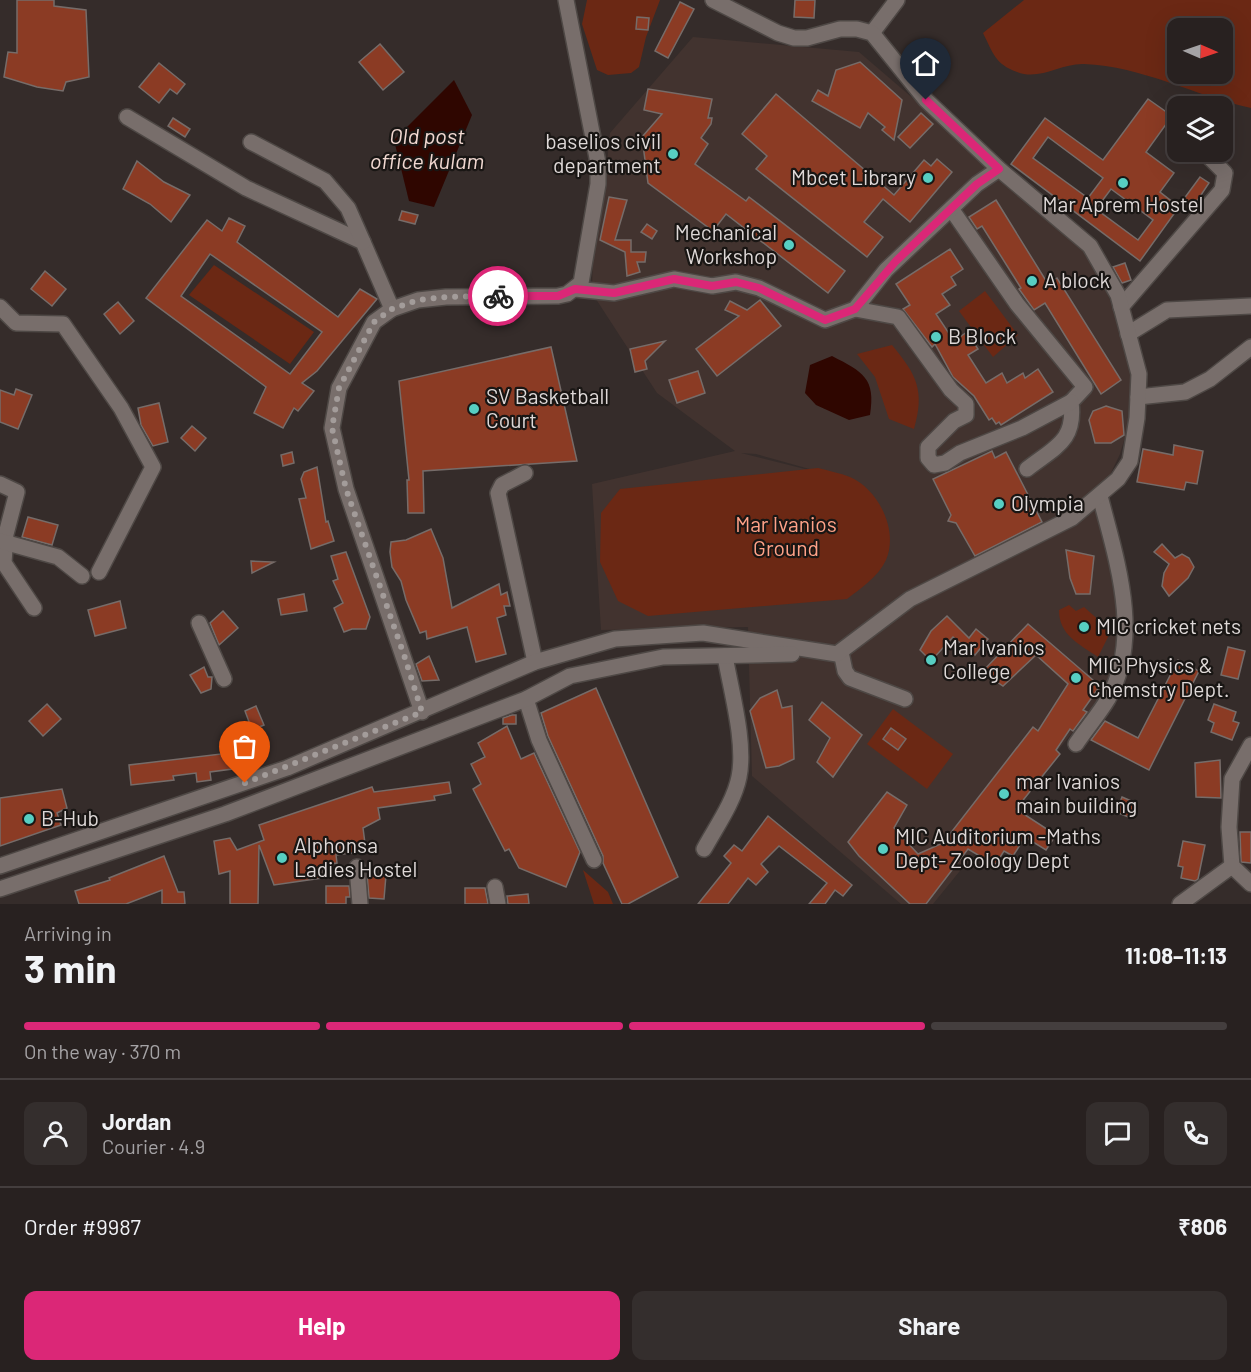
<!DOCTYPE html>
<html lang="en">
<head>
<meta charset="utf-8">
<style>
  :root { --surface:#282120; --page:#342e2d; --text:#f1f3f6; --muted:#a5a3a5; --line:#443e3e; --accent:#db2777 }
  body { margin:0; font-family:Barlow,sans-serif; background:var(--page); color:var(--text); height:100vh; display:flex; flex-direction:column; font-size:22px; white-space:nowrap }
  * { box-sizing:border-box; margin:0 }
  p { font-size:20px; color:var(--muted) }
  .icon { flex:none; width:33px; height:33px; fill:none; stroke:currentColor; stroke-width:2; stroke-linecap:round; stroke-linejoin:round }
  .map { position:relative; height:904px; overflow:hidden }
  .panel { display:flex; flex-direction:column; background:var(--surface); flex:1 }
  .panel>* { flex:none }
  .needle { width:39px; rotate:92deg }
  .controls { position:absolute; left:1167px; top:18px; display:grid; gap:12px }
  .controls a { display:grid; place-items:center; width:66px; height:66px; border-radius:12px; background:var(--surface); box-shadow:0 6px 24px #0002,0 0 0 2px var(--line); font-size:30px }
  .pin { position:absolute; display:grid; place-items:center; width:51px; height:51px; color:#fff; margin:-62px -26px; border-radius:50% 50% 50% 0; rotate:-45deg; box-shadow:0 0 6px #0007 }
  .pin .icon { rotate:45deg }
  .courier { position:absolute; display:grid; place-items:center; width:60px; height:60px; margin:-30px; border:4px solid #db2777; border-radius:50%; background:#fff; color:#222; box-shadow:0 2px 8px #0007 }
  .headline em { font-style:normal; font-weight:700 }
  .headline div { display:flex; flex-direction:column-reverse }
  .headline { display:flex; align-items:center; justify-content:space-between; height:102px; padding:0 24px }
  h1 { font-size:39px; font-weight:700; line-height:45px }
  .bar { display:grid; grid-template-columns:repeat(4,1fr); gap:9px 6px; align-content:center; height:72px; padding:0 24px }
  .bar i { height:8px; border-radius:4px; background:var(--line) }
  .bar .current { background:var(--accent) }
  .bar p { grid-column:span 4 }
  .line { display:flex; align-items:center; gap:15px; padding:0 24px; border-top:2px solid var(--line) }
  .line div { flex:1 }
  .round { display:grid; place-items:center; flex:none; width:63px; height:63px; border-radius:12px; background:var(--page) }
  .cta { display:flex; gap:12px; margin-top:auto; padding:12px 24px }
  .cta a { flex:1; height:69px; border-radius:12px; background:var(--accent); color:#fff; font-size:24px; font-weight:700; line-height:69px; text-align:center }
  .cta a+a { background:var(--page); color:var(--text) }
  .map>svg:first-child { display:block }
  .built { fill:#42332f; fill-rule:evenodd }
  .green { fill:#6b2814; fill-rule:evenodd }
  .water { fill:#2f0600 }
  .building { fill:#8b3b24; stroke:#766c69; stroke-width:1.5; fill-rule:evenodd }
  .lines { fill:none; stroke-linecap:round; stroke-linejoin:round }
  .minor-casing { stroke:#4e4845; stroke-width:18 }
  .minor { stroke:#786e6b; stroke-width:15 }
  .done { stroke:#a39c9a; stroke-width:6; stroke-dasharray:0 10.8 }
  .route { stroke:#db2777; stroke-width:8 }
  .poi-dot { fill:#57cec2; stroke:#191614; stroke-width:2 }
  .labels { text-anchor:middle; stroke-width:4.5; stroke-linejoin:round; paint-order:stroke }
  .poi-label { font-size:21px; fill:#ded8d7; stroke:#191614; text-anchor:start }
  .park-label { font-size:21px; fill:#ffa288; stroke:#191614 }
  .water-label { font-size:22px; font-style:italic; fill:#f1d8d1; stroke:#191614 }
</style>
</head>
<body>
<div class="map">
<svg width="1251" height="904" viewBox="0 0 1251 904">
  <rect width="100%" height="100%" fill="#352c2a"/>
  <path class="built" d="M693 37 859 52 1013 184 1099 264 1131 368 1133 410 1120 454 1100 496 1056 516 1045 525 1098 505 1120 622 1107 690 933 904H901L752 776 748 627 601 630 592 484 735 451 657 393 592 293 593 245 605 183 610 133ZM741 453 756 454 838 477H837Z"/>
  <g class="green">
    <path d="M587 0H660L646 37 639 67 631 73 608 75 597 70 582 24Z"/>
    <path d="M1024 0H1251V108C1195 96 1142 66 1084 64 1061 63 1040 81 1017 72 995 64 993 53 983 33ZM1178 28H1222V74H1178Z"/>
    <path d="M214 265 314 332 290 364 189 295Z"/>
    <path d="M985 291 1018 335 993 357 959 311Z"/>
    <path d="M892 345C917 375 925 391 914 429L889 419 875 377 857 354Z"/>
    <path d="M818 468C829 471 840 473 850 477 878 489 899 530 886 560 879 576 860 589 847 599L648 616 618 601 600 562 601 513 620 489Z"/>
    <path d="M1069 605 1076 611 1084 607 1111 631 1098 657C1079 644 1059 635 1059 610Z"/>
    <path d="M893 709 953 754 927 789 867 744Z"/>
    <path d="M583 870 608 892 613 904H594Z"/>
  </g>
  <g class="water">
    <path d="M454 80 472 115 434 207 409 201 394 140Z"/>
    <path d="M832 356C863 372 876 378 870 415L849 420 816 405 805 393 810 365Z"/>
  </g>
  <g class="building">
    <path d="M17 0H54V6L86 10 89 77 66 82 63 91 37 87 4 77 8 52 17 53Z"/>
    <path d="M795 0H815L814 18 794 17Z"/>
    <path d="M680 2 694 9 668 58 655 51Z"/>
    <path d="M637 17 649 18 648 30 636 29Z"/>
    <path d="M380 44 404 72 383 90 359 62Z"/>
    <path d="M860 62 902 100 894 140 882 130 885 127 868 113 860 128 812 101 818 90 828 96 836 70Z"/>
    <path d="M159 63 185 84 177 94 170 89 159 103 139 87Z"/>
    <path d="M648 89 712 99 708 118H712L711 124 701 138 708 144 695 164 746 201 749 197 845 271 828 293 726 214 713 231 648 183 642 137 662 114 644 110Z"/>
    <path d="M776 94 894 195 924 160 931 166 937 159 952 172 910 222 883 199 864 222 883 237 867 257 756 169 767 156 742 134Z"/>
    <path d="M1148 99 1172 116 1146 152 1174 173 1160 192 1179 207 1140 261 1011 164 1045 118 1103 160ZM1048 137 1103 178 1088 198 1033 158ZM1111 189 1153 220 1138 240 1096 209Z"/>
    <path d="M921 113 933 124 910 148 898 137Z"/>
    <path d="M173 118 190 129 185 137 168 126Z"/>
    <path d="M137 161 164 182 190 195 171 222 150 204 123 189Z"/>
    <path d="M1200 177 1209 183 1193 207 1183 200Z"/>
    <path d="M609 197 627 200 615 240H631V252H646L645 262H637L640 272 627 276 625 252 600 240Z"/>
    <path d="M996 200 1048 284 1057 278 1121 380 1101 394 1045 303 1034 310 1019 289 1021 288 982 226 977 229 969 217Z"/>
    <path d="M402 211 418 215 415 224 399 220Z"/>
    <path d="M229 218 245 226 237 242 338 317 360 289 377 299 317 371 302 383 314 391 298 411 294 408 283 428 254 413 266 387 146 298 207 220 222 231ZM210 254 322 332 290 374 181 296Z"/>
    <path d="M647 224 657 231 652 239 641 232Z"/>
    <path d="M950 249 963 269 951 277 956 285 942 294 950 305 936 314 954 341 967 332 978 349 968 355 986 383 1002 373 1007 383 1023 373 1025 378 1038 369 1053 392 1001 425 999 422 996 424 992 418 989 420 974 396 953 377 935 344 932 347 903 309 910 305 896 284Z"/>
    <path d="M1125 263 1131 280 1122 283 1113 267Z"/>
    <path d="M45 271 66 289 52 306 31 289Z"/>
    <path d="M760 300 781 326 717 376 696 349 739 316 725 310 730 301 747 310Z"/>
    <path d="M118 302 134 321 120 334 104 314Z"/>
    <path d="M665 341 645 361 647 369 635 372 630 349Z"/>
    <path d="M551 347 577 461 423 471 424 513H408L407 480H409L399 381Z"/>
    <path d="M698 371 705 393 677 403 669 380Z"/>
    <path d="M16 389 32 395 18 429 0 422V390L14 395Z"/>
    <path d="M159 403 168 442 153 446 141 425 138 408Z"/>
    <path d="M1106 406 1122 411 1124 435 1111 443H1095L1089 420 1093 411Z"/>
    <path d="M192 426 206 438 195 451 181 438Z"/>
    <path d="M1174 445 1203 451 1197 484 1186 482 1184 490 1137 482 1143 449 1173 455Z"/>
    <path d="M992 451 995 458 1006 452 1042 522 975 556 956 523 948 521 951 515 933 479Z"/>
    <path d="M292 452 294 463 283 466 281 455Z"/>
    <path d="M317 467 326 522 328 521 334 541 311 549 299 499 306 498 301 479 304 472Z"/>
    <path d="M28 517 58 525 52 545 22 537Z"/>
    <path d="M431 529 443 558 452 608 499 584 501 595 507 592 510 606H504L506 615 497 618 506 654 476 662 467 627 427 639 426 631 420 633 406 600 401 581 392 567 390 552 391 542 406 540Z"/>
    <path d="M1162 544 1175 558 1182 554 1189 558 1194 567 1188 578 1169 596 1162 586 1164 573 1169 564 1154 552Z"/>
    <path d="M1066 550 1094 556 1090 594H1076L1070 578Z"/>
    <path d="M346 552 370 617 366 629H352L344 632 334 608 343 603 333 581 338 579 331 556Z"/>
    <path d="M251 561 274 562 252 573Z"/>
    <path d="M304 594 307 611 281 615 278 599Z"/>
    <path d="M120 601 126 628 95 636 88 610Z"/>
    <path d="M223 611 238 628 219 645 210 623Z"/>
    <path d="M947 616 969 638 976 629 988 639 975 655 953 637 931 661 920 650 931 631Z"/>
    <path d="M1028 624 1100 686 1083 710 1087 712 1073 731 1070 729 1056 750 1060 754 1016 809 1056 835 1046 850 1025 837 1013 856 1004 851 995 865 968 849 926 904H910L859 856 848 842 887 792 907 805 894 828 918 854 943 843 1033 727 1038 731 1068 684 1036 655 1003 686 982 672Z"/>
    <path d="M1228 647 1245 651 1238 679 1221 675Z"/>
    <path d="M429 656 439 680 422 681 416 664Z"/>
    <path d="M1178 660 1199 671 1149 770 1091 740 1105 721 1138 738Z"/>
    <path d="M204 667 208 677H212L211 689 201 693 190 675Z"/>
    <path d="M596 688 678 877 628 904H622L603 863V856L548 736 541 713Z"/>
    <path d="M777 690 782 708 792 706 794 759 779 766 766 768 750 711 760 698Z"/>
    <path d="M822 702 862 735 833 777 817 762 830 738 809 720Z"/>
    <path d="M47 704 61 719 43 736 29 721Z"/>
    <path d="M1214 704 1236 712 1233 721 1239 723 1232 740 1211 732 1214 723 1208 720Z"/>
    <path d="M256 706 264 725 252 730 245 711Z"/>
    <path d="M512 715H516V724H503V718Z"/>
    <path d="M507 726 521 759 534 753 580 852 566 887 519 868 509 849 505 851 473 789 481 784 471 764 485 757 478 743Z"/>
    <path d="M891 728 906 739 898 750 883 739Z"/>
    <path d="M246 751 248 767 210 772 211 780 197 782 196 773 173 776 174 780 131 785 129 765Z"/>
    <path d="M1220 760 1221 798 1196 797 1195 763Z"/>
    <path d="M449 782 451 793 434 796 435 800 378 808 380 819 363 828 366 851 336 855 337 863 322 865V878L274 885 259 845 258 904H230V871L219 874 214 841 230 838 237 850 264 840 259 825 372 787 374 792Z"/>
    <path d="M62 789 67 808 57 813 61 825 0 846V798Z"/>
    <path d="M1122 797 1136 803 1131 818 1116 812Z"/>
    <path d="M768 816 852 885 843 896 835 890 825 904H809L827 883 779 846 761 864 768 872 756 885 748 878 728 904H698L731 863 724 856 734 845 742 851Z"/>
    <path d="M1240 832H1251V863L1241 862Z"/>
    <path d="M1183 841 1205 845 1198 879 1195 881 1181 878 1183 867 1178 866Z"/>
    <path d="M164 856 178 892H184L185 904H162V890L126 904H79L75 891 110 880 109 878Z"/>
    <path d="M367 874 386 875 384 899 369 898Z"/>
    <path d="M326 886H349L350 897H346V904H326Z"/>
    <path d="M465 888H485L488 904H465Z"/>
    <path d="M528 894 529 904H508L507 896Z"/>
  </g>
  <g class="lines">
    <defs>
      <g id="minor">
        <path d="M872 33 897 0"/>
        <path d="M127 117 246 188 363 242 392 309"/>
        <path d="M251 142 325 181 348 208 363 242"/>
        <path d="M952 210 1017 304 1085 387 1071 402C1076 441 1055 447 1027 469"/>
        <path d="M575 289 614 293 674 279 712 286 736 282 759 288 825 320 855 309 886 270 977 184 999 169"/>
        <path d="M0 307 16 323 63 324 121 408 153 467 99 572"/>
        <path d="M1121 307 1222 190 1225 173 1210 158"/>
        <path d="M855 309 898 317 951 390 966 404V415L954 421 928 447V458L934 465 945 463 960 453 1022 428 1071 402"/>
        <path d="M1128 334 1167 310 1251 306"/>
        <path d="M1138 397 1185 392 1210 379 1251 347"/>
        <path d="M525 473 502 485 498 493 535 662"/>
        <path d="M0 484 17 492 6 534 4 563 34 608"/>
        <path d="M0 541 58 557 82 576"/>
        <path d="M199 623 224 679"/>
        <path d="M841 652 845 671 850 678 905 699"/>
        <path d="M526 699 539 740 594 860"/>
        <path d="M422 712 346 489 332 428 339 388 374 322 392 309 418 300 446 297 558 296 567 294 581 283 598 184V163L566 0"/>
        <path d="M1076 744C1086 729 1099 714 1108 699 1143 636 1116 559 1100 496"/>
        <path d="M1251 745 1232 779 1229 827 1232 866 1251 884"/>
        <path d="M704 849C716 827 734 802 739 777 746 743 731 691 725 656"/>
        <path d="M0 866 287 768 535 662 615 639 703 633 837 654 910 599 1072 518 1118 479 1130 461 1137 418 1139 374 1118 295 1090 246 999 169 926 100 872 33 857 29H840L807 38H794L778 33 713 0"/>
        <path d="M357 867 360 904"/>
        <path d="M495 887 498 904"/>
        <path d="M0 889 225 814 526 699 570 676 663 657 792 654"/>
        <path d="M1180 904 1232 866"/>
      </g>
    </defs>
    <use href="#minor" class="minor-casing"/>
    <use href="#minor" class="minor"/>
  </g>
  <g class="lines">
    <path class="done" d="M245 783 422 712 405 658 346 489 332 428 339 388 374 322 392 309 418 300 446 297 498 296"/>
    <path class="route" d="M498 296H558L575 289 614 293 674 279 712 286 736 282 759 288 825 320 855 309 896 261 977 184 999 169 926 100"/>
  </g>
  <g class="poi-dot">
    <circle cx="673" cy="154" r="6"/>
    <circle cx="928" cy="178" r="6"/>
    <circle cx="1123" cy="183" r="6"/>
    <circle cx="789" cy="245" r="6"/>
    <circle cx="1032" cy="281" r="6"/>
    <circle cx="936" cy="337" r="6"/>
    <circle cx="474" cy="409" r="6"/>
    <circle cx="999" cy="504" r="6"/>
    <circle cx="1084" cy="627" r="6"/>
    <circle cx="931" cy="660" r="6"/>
    <circle cx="1076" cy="678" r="6"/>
    <circle cx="1004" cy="794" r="6"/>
    <circle cx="29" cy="819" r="6"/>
    <circle cx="883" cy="849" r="6"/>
    <circle cx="282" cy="858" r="6"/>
  </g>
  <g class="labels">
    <g class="poi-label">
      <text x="661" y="149" text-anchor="end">baselios civil<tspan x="661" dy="24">department</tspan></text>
      <text x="916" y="185" text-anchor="end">Mbcet Library</text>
      <text x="1123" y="212" text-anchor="middle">Mar Aprem Hostel</text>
      <text x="777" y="240" text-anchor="end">Mechanical<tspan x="777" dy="24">Workshop</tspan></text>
      <text x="1044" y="288">A block</text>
      <text x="948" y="344">B Block</text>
      <text x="486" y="404">SV Basketball<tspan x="486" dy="24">Court</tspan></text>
      <text x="1011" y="511">Olympia</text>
      <text x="1096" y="634">MIC cricket nets</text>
      <text x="943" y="655">Mar Ivanios<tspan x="943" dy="24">College</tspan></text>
      <text x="1088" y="673">MIC Physics &amp;<tspan x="1088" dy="24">Chemstry Dept.</tspan></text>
      <text x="1016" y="789">mar Ivanios<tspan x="1016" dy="24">main building</tspan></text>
      <text x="41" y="826">B-Hub</text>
      <text x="895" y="844">MIC Auditorium -Maths<tspan x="895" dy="24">Dept- Zoology Dept</tspan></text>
      <text x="294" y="853">Alphonsa<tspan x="294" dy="24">Ladies Hostel</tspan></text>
    </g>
    <g class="park-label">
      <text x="786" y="532">Mar Ivanios<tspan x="786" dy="24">Ground</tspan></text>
    </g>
    <g class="water-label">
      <text x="427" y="144">Old post<tspan x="427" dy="25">office kulam</tspan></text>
    </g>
  </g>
</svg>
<div class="controls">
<a><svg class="needle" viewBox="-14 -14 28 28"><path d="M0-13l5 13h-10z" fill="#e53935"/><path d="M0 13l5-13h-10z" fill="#a5a3a5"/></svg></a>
<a><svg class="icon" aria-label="layers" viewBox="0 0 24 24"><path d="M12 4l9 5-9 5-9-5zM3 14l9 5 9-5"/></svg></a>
</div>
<div class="pin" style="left:245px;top:783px;background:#ea580c"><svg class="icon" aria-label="bag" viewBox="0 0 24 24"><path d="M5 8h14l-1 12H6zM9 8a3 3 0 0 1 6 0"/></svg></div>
<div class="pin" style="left:926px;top:100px;background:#1f2937"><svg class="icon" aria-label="home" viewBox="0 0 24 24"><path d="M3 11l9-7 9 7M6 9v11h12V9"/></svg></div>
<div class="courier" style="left:498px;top:296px"><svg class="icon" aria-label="bike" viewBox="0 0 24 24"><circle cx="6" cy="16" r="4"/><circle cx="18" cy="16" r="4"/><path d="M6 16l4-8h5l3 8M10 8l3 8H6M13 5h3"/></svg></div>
</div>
<section class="panel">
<div class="headline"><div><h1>3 min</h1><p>Arriving in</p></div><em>11:08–11:13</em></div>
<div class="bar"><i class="current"></i><i class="current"></i><i class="current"></i><i></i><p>On the way · 370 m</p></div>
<div class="line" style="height:108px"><a class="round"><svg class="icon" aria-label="person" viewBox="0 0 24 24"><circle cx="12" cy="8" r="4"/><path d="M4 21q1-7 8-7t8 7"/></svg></a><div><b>Jordan</b><p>Courier · 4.9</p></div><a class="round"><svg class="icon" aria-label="chat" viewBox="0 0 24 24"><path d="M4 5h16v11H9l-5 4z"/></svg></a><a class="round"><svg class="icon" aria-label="phone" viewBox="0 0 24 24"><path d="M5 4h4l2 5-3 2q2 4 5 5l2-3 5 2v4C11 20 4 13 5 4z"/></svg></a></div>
<div class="line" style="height:78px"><div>Order #9987</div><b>₹806</b></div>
<div class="cta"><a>Help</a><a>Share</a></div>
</section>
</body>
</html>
